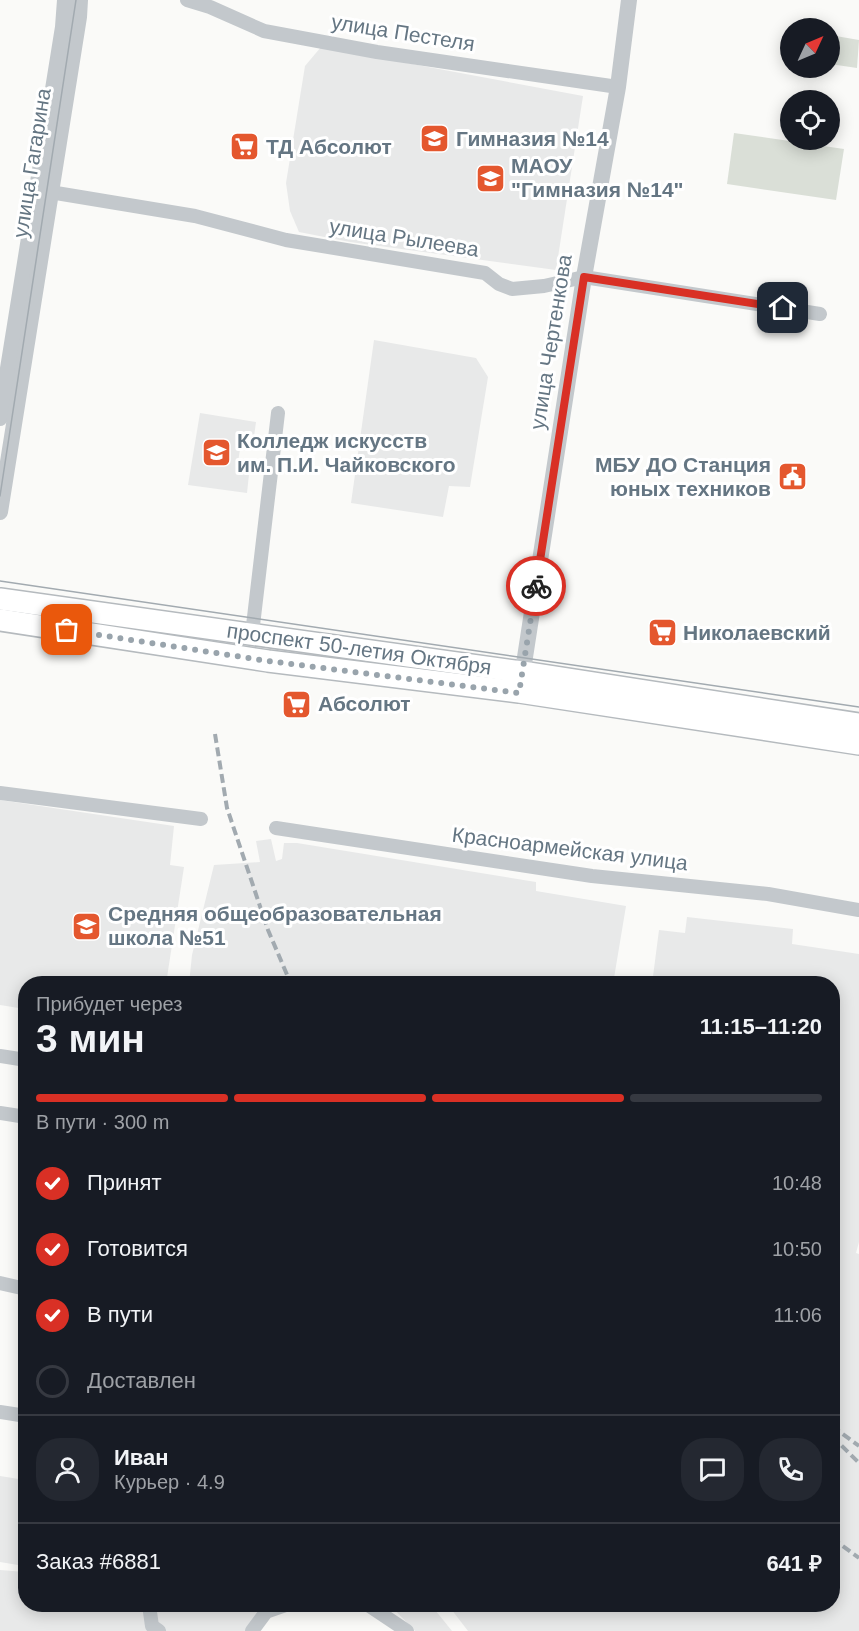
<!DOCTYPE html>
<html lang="ru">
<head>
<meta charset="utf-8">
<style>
  :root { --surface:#171b24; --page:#242831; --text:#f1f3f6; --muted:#9ea1a6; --line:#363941; --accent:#d93025 }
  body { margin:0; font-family:Arial,sans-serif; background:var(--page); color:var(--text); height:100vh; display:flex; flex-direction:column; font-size:22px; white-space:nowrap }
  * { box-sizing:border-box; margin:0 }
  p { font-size:20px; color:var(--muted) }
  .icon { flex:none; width:33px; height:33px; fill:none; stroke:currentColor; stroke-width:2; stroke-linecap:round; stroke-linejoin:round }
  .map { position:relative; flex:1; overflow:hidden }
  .panel { position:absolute; left:18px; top:976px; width:822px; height:636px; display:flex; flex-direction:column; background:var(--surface); border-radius:24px; box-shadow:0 3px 15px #0003 }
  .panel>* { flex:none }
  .needle { width:39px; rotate:46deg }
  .tools { position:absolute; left:780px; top:18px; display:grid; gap:12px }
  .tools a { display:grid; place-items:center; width:60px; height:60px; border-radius:50%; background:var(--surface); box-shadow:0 3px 15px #0003; font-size:30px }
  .pin { position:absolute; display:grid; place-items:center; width:51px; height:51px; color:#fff; margin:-26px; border-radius:12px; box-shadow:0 3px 9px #0006 }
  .courier { position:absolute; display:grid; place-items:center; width:60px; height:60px; margin:-30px; border:4px solid #d93025; border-radius:50%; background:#fff; color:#222; box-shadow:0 2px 8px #0007 }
  .overview em { font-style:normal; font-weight:700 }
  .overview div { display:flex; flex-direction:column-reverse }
  .overview { display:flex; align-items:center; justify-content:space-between; height:102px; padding:0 18px }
  h1 { font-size:39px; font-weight:700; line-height:45px }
  .bar { display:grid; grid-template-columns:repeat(4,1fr); gap:9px 6px; align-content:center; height:72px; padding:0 18px }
  .bar i { height:8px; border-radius:4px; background:var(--line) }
  .bar .active { background:var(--accent) }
  .bar p { grid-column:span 4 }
  .line { display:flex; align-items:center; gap:15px; padding:0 18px; border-top:2px solid var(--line) }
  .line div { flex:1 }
  .round { display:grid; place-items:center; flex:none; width:63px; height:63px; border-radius:24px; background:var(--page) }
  ol { padding:0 18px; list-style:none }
  li { display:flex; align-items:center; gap:18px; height:66px }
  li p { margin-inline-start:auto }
  li .icon { padding:6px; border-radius:50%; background:var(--accent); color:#fff; stroke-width:4 }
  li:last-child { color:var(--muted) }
  li i { width:33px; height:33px; border:3px solid var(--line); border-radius:50% }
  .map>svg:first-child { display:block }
  .built { fill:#e8e9e9 }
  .green { fill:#dadfd7 }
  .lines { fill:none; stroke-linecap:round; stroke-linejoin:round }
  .primary-casing { stroke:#b5babe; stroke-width:24 }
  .minor { stroke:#c3c8cc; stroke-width:14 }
  .tertiary { stroke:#c3c8cc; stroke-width:16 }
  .primary { stroke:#fff; stroke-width:21 }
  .tram { stroke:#a2aab0; stroke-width:1.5 }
  .rail { stroke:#a2aab0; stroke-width:4; stroke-dasharray:9 4.5; stroke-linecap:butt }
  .done { stroke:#99a4ac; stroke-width:6; stroke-dasharray:0 10.8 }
  .route { stroke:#d93025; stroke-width:8 }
  .labels { text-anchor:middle; stroke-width:6; stroke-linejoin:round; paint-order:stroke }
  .street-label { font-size:21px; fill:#657683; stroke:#fff }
  .poi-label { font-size:21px; font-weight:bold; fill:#657683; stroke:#fff; text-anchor:start }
</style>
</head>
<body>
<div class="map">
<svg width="859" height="1631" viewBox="0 0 859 1631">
  <rect width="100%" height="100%" fill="#fafaf8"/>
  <g class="built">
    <path d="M321 47 583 96 556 270 350 242 299 232 290 211 286 183 305 66Z"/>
    <path d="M374 340 476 358 488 377 470 487 449 486 443 517 351 503Z"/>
    <path d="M200 413 256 422 253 444 241 443 238 462 250 465 247 493 188 485Z"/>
    <path d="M0 800 174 826 170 865 184 867 166 984H26L25 1009 0 1005Z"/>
    <path d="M271 839 276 861 282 859 284 843H297L536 882V891L626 906 613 984H189L192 955 214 865 260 862 256 841Z"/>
    <path d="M687 917 793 929 792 944 859 954V1242L856 1253 859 1254V1631H468L448 1605H832V984H652L659 930 685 933Z"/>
    <path d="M0 1476 25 1480V1524L18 1565 0 1562Z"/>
    <path d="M0 1570 25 1572 26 1605H286L258 1615 256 1631H0Z"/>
    <path d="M390 1605H431L452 1631H415Z"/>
  </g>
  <g class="green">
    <path d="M830 35 859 40 857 68 830 64Z"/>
    <path d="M734 133 844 149 836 200 727 184Z"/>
  </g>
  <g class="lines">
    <defs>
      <g id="primary">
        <path d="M0 599 522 672 859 724"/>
        <path d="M0 620 268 661 519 692 859 744"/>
      </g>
    </defs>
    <use href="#primary" class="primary-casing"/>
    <g class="minor">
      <path d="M187 0 210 7 264 31 377 52 618 87"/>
      <path d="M50 192 195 216 286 240 485 273 499 284 512 289 544 286 584 277 820 314"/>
      <path d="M252 634 278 413"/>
      <path d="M0 793 201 819"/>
      <path d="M276 828 592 876 768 894 859 910"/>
      <path d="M0 1056 26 1060"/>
      <path d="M0 1113 26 1117"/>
      <path d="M0 1283 26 1289"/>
      <path d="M0 1412 26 1416"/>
      <path d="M149 1605 152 1626 159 1631"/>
      <path d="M368 1605 407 1631"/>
      <path d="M252 1631 266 1612 286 1605"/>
    </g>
    <g class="tertiary">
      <path d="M0 418 63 27 65 0"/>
      <path d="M0 512 79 17 80 0"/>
      <path d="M521 683 584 277 618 87 629 0"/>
    </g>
    <use href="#primary" class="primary"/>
    <g class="tram">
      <path d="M0 496 76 0"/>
      <path d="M0 581 859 707"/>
    </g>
    <g class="rail">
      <path d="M215 734 227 808 268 930 291 984"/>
      <path d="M832 1426 859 1446"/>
      <path d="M832 1436 859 1463"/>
      <path d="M832 1538 859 1558"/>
    </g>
  </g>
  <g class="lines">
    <path class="done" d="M67 630 268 661 519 693 536 586"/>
    <path class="route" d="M536 586 584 277 783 308"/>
  </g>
  <defs>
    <symbol id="school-square" viewBox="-11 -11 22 22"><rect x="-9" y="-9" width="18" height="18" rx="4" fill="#e4572e" stroke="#fff"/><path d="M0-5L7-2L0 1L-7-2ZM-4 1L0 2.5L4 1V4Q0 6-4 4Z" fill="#fff"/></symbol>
    <symbol id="supermarket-square" viewBox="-11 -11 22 22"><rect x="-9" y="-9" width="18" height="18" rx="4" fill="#e4572e" stroke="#fff"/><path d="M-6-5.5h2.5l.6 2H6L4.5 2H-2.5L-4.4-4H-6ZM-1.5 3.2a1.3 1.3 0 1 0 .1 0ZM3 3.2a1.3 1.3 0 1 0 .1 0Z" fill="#fff"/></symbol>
    <symbol id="university-square" viewBox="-11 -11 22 22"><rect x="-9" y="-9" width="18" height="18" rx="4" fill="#e4572e" stroke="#fff"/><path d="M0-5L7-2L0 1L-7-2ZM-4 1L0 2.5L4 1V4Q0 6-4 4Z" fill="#fff"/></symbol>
    <symbol id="civic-square" viewBox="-11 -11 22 22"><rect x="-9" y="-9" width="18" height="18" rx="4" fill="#e4572e" stroke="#fff"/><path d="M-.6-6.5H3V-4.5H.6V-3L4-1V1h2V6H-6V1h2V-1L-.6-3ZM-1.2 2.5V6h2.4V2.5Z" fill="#fff"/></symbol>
  </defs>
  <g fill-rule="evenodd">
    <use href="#school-square" x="418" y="122" width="33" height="33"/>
    <use href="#supermarket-square" x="228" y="130" width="33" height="33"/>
    <use href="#school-square" x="474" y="162" width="33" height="33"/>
    <use href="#university-square" x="200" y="436" width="33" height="33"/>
    <use href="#civic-square" x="776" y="460" width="33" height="33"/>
    <use href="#supermarket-square" x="646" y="616" width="33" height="33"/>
    <use href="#supermarket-square" x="280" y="688" width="33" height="33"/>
    <use href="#school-square" x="70" y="910" width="33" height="33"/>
  </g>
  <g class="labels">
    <g class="street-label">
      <text transform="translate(403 33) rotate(9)" y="7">улица Пестеля</text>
      <text transform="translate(32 163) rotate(-81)" y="7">улица Гагарина</text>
      <text transform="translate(404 238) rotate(9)" y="7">улица Рылеева</text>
      <text transform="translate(551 342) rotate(-81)" y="7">улица Чертенкова</text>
      <text transform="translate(359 649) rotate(8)" y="7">проспект 50-летия Октября</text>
      <text transform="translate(570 849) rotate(7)" y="7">Красноармейская улица</text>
    </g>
    <g class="poi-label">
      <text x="456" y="146">Гимназия №14</text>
      <text x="266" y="154">ТД Абсолют</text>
      <text x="511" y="173">МАОУ<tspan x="511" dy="24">"Гимназия №14"</tspan></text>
      <text x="237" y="448">Колледж искусств<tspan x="237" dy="24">им. П.И. Чайковского</tspan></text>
      <text x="771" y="472" text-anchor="end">МБУ ДО Станция<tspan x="771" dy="24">юных техников</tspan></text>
      <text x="683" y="640">Николаевский</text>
      <text x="318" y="711">Абсолют</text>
      <text x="108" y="921">Средняя общеобразовательная<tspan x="108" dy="24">школа №51</tspan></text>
    </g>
  </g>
</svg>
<div class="tools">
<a><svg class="needle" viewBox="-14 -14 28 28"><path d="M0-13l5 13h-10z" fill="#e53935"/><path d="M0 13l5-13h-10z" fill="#9ea1a6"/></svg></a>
<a><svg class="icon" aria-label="locate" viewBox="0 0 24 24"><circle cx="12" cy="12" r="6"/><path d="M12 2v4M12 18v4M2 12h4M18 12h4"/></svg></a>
</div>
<div class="pin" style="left:67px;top:630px;background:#ea580c"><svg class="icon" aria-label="bag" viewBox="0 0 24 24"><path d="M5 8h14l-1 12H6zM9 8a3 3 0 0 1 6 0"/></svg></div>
<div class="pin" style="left:783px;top:308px;background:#1f2937"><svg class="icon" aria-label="home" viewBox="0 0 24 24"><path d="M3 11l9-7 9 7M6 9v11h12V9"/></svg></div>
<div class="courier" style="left:536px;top:586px"><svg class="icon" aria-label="bike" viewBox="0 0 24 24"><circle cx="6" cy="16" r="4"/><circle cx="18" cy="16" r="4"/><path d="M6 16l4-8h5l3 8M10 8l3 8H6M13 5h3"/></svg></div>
<section class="panel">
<div class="overview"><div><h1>3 мин</h1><p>Прибудет через</p></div><em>11:15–11:20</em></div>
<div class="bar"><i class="active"></i><i class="active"></i><i class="active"></i><i></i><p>В пути · 300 m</p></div>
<ol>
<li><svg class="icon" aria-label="check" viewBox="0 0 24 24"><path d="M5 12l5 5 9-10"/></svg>Принят<p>10:48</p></li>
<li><svg class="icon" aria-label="check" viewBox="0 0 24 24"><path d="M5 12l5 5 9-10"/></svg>Готовится<p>10:50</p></li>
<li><svg class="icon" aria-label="check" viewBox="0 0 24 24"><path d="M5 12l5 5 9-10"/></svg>В пути<p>11:06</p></li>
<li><i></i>Доставлен</li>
</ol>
<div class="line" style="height:108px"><a class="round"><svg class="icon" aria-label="person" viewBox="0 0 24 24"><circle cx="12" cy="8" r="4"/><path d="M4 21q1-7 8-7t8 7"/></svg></a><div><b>Иван</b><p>Курьер · 4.9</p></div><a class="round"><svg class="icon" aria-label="chat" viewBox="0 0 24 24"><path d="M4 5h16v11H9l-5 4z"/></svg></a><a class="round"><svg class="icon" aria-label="phone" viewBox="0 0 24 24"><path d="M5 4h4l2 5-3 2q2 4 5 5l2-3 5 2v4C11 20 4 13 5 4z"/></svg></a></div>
<div class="line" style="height:78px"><div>Заказ #6881</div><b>641 ₽</b></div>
</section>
</div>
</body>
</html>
